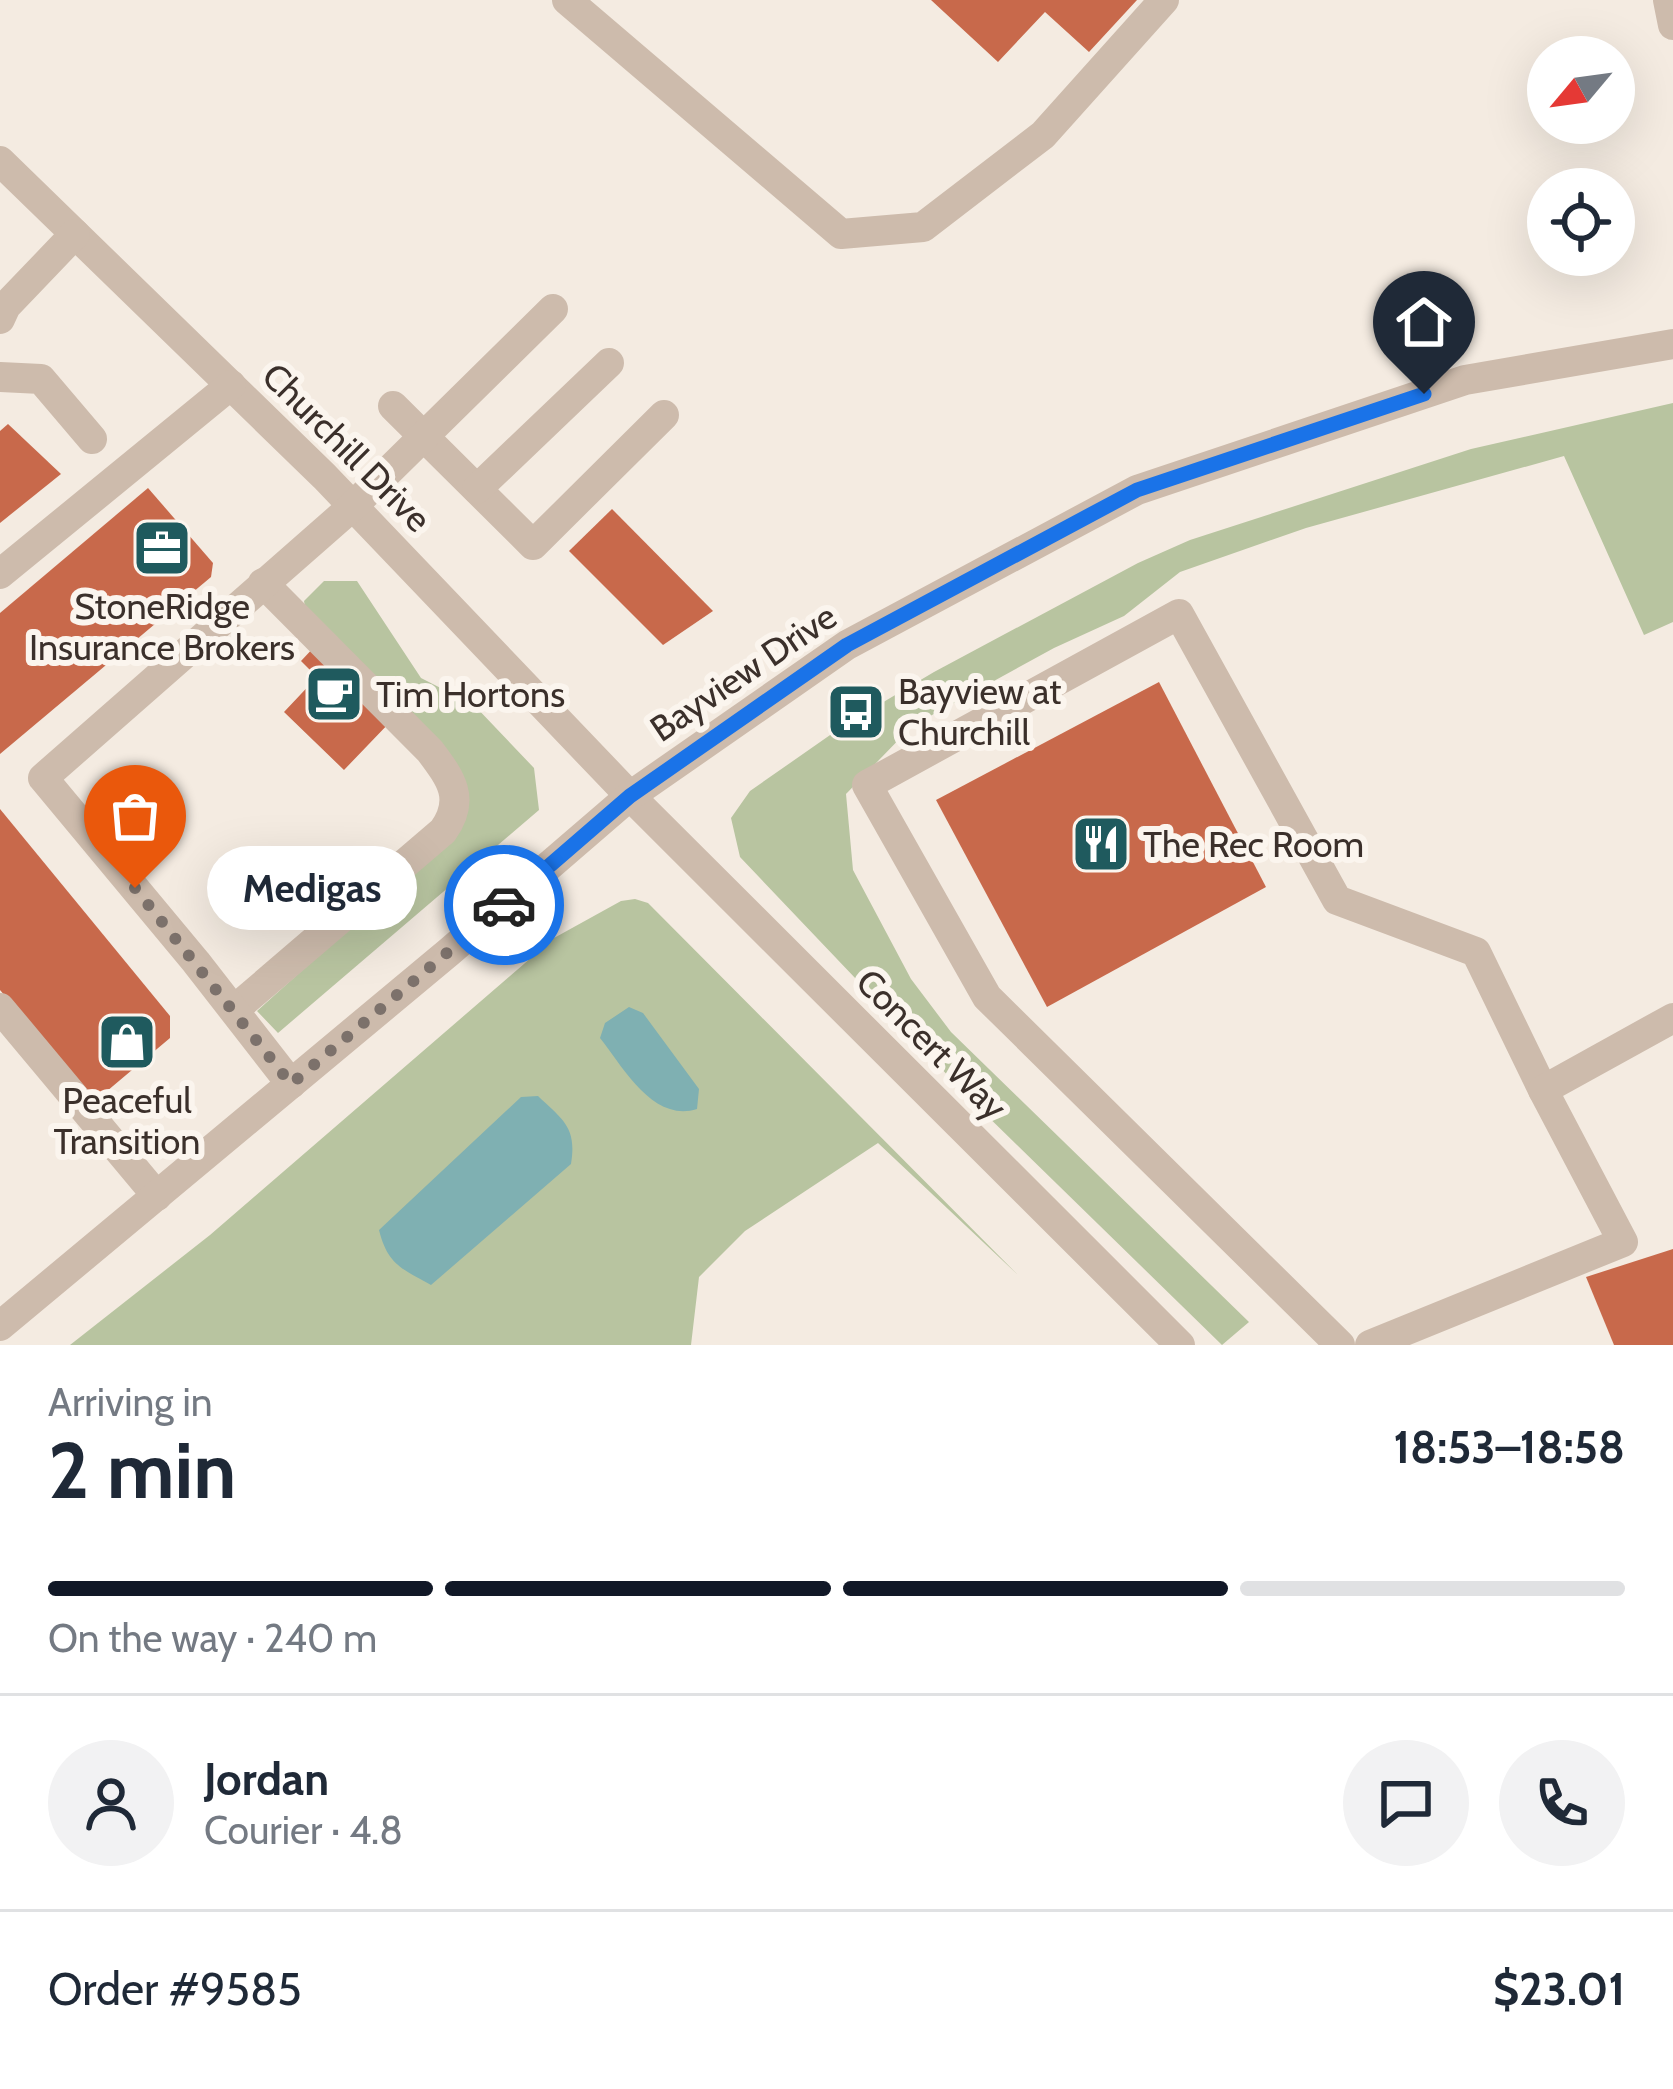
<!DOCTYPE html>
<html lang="en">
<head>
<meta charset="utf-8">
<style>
  :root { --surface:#fff; --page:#f2f2f3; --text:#1f2937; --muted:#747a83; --line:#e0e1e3; --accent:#111827 }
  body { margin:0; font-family:Cabin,sans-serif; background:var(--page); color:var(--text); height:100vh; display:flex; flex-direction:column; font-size:45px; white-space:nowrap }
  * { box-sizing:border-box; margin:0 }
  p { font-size:39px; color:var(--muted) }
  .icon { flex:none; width:66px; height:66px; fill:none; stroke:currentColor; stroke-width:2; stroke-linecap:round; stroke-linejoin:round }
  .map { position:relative; height:1345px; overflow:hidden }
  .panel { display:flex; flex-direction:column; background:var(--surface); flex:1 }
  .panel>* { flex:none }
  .needle { width:78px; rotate:241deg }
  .controls { position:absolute; left:1527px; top:36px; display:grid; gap:24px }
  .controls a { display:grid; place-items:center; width:108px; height:108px; border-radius:50%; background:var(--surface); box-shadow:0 12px 48px #0002; font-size:60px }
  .pin { position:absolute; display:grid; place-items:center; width:102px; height:102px; color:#fff; margin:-123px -51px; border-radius:50% 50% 50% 0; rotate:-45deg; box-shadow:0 0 12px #0007 }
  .pin .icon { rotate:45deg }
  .courier { position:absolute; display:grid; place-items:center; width:120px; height:120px; margin:-60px; border:9px solid #1a73e8; border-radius:50%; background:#fff; color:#222; box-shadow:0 3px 15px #0007 }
  .bubble { position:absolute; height:84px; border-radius:42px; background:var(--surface); box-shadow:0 12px 48px #0002; font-size:39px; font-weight:700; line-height:84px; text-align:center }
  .headline em { font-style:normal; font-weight:700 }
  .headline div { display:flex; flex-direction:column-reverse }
  .headline { display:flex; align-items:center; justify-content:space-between; height:204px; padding:0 48px }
  h1 { font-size:78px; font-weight:700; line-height:90px }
  .bar { display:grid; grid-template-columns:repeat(4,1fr); gap:18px 12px; align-content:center; height:144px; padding:0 48px }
  .bar i { height:15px; border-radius:9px; background:var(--line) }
  .bar .current { background:var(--accent) }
  .bar p { grid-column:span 4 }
  .line { display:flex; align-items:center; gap:30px; padding:0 48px; border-top:3px solid var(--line) }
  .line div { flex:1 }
  .round { display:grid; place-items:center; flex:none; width:126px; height:126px; border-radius:63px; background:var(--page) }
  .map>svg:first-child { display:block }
  .green { fill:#b8c4a0 }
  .water { fill:#7fb0b2 }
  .building { fill:#c8694b }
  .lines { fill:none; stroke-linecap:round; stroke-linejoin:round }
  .minor { stroke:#cdbbac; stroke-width:30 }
  .done { stroke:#7c716b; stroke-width:12; stroke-dasharray:0 21.6 }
  .route { stroke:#1a73e8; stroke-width:15 }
  .labels { text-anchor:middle; stroke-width:12; stroke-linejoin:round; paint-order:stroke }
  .street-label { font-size:36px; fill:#3b302b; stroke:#fbf5ee }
  .poi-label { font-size:36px; fill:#3b302b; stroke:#fbf5ee; text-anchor:start }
</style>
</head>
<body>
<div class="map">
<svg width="1673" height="1345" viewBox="0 0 1673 1345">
  <rect width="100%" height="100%" fill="#f4ebe1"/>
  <g class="green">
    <path d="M1673 403V622L1644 635 1564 456 1306 528 1180 572 1124 616 1054 648 912 726 846 794 853 870 911 979 951 1032 1249 1322 1222 1345 974 1103 740 857 731 818 750 791 843 726 934 672 1138 563 1190 540 1471 449Z"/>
    <path d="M324 581H357L421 678 474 705 534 768 539 810 278 1033 257 1011 408 875 461 798 309 629 304 601Z"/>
    <path d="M635 899 648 903 1018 1275 878 1143 745 1231 699 1277 691 1345H70L210 1235 554 938 621 901Z"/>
  </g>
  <g class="water">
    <path d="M629 1007 643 1013 699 1089 697 1109C653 1123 623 1067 600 1038L605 1023Z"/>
    <path d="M538 1096C563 1120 577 1127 571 1164L431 1285C401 1268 388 1265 379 1230L521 1097Z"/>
  </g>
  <g class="building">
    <path d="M931 0H1137L1089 52 1045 12 998 62Z"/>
    <path d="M8 424 61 474 0 523V431Z"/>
    <path d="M148 488 213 563 211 577 0 754V613Z"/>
    <path d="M612 509 713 611 663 645 569 551Z"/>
    <path d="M316 645 392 720 344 770 284 712 317 677 301 661Z"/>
    <path d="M1159 682 1266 887 1047 1007 936 800Z"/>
    <path d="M0 809 170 1016V1038L94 1102 0 990Z"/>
    <path d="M1673 1249V1345H1614L1586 1277Z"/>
  </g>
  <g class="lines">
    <g class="minor">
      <path d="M567 0 841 234 923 227 1043 135 1164 0"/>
      <path d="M1668 0 1673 25"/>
      <path d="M0 161 325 477 630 796 1180 1345"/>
      <path d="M0 319 6 306 75 234"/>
      <path d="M0 377 41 379 92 439"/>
      <path d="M393 406 533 545 664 415"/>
      <path d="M477 489 609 363"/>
      <path d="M0 574 231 385"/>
      <path d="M0 1008 157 1196"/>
      <path d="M234 1010 443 831C466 799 451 779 430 751L263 583"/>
      <path d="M291 1084 196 962 43 778 353 506 553 309"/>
      <path d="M0 1326 449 952 630 796 847 645 1137 490 1465 380 1673 344"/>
      <path d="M1340 1345 987 997 867 785 1179 614 1337 900 1476 952 1543 1090"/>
      <path d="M1370 1345 1623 1242 1543 1090 1673 1018"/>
    </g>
  </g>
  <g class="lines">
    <path class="done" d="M135 888 291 1084 504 905"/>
    <path class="route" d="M504 905 630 796 847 645 1137 490 1424 394"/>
  </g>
  <defs>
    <symbol id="office-square" viewBox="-11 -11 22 22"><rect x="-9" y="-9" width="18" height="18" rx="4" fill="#1f5a5e" stroke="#fbf5ee"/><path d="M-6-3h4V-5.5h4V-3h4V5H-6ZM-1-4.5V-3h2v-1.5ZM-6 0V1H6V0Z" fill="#fff"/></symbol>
    <symbol id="cafe-square" viewBox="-11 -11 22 22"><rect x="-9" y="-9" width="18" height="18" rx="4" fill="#1f5a5e" stroke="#fbf5ee"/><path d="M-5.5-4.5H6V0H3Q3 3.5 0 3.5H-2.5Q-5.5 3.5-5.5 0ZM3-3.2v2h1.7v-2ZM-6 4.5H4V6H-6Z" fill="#fff"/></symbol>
    <symbol id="bus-square" viewBox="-11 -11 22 22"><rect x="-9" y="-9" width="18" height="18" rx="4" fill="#1f5a5e" stroke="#fbf5ee"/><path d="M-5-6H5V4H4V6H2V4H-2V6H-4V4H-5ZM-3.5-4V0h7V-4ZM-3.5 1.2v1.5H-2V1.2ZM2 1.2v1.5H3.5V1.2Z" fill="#fff"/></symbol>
    <symbol id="restaurant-square" viewBox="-11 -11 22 22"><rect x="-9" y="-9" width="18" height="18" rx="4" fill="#1f5a5e" stroke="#fbf5ee"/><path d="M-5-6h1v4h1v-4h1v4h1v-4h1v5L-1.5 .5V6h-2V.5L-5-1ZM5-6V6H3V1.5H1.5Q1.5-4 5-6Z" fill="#fff"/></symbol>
    <symbol id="shop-square" viewBox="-11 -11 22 22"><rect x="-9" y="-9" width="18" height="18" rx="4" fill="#1f5a5e" stroke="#fbf5ee"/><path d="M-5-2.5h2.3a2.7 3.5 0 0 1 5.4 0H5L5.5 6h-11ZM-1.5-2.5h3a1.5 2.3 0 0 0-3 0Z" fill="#fff"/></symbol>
  </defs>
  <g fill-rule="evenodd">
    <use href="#office-square" x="129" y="515" width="66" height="66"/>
    <use href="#cafe-square" x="301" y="661" width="66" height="66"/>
    <use href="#bus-square" x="823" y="679" width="66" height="66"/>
    <use href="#restaurant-square" x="1068" y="811" width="66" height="66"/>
    <use href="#shop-square" x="94" y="1009" width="66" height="66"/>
  </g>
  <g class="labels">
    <g class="street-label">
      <text transform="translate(347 447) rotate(45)" y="13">Churchill Drive</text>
      <text transform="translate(743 672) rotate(-34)" y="13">Bayview Drive</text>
      <text transform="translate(932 1044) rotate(45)" y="13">Concert Way</text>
    </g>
    <g class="poi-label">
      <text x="162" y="619" text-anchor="middle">StoneRidge<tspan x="162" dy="41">Insurance Brokers</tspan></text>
      <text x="898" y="704">Bayview at<tspan x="898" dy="41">Churchill</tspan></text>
      <text x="376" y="707">Tim Hortons</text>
      <text x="1143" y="857">The Rec Room</text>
      <text x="127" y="1113" text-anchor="middle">Peaceful<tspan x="127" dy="41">Transition</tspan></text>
    </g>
  </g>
</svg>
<div class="controls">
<a><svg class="needle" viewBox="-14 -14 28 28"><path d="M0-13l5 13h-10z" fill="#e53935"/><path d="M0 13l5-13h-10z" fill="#747a83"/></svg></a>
<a><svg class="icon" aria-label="locate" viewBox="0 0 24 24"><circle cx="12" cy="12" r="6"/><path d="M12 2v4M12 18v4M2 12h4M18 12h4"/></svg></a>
</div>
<div class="pin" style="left:135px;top:888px;background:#ea580c"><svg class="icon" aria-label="bag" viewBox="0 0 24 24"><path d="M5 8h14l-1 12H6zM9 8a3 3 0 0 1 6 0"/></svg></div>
<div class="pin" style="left:1424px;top:394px;background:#1f2937"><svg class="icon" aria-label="home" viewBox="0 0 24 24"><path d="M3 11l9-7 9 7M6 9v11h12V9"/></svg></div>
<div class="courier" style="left:504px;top:905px"><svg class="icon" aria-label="car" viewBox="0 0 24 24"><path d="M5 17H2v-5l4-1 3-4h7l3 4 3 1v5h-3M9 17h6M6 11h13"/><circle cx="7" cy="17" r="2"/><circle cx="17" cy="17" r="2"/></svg></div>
<div class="bubble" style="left:207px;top:846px;width:210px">Medigas</div>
</div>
<section class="panel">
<div class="headline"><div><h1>2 min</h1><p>Arriving in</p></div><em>18:53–18:58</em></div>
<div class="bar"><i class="current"></i><i class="current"></i><i class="current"></i><i></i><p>On the way · 240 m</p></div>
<div class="line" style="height:216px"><a class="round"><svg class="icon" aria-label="person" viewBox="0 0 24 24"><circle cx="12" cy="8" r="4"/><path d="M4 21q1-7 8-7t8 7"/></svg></a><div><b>Jordan</b><p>Courier · 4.8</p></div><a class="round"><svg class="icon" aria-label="chat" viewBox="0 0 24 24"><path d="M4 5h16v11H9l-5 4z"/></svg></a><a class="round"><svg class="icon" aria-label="phone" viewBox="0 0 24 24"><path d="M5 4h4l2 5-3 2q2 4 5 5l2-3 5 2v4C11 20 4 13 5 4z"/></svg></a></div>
<div class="line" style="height:156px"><div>Order #9585</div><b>$23.01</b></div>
</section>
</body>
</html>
